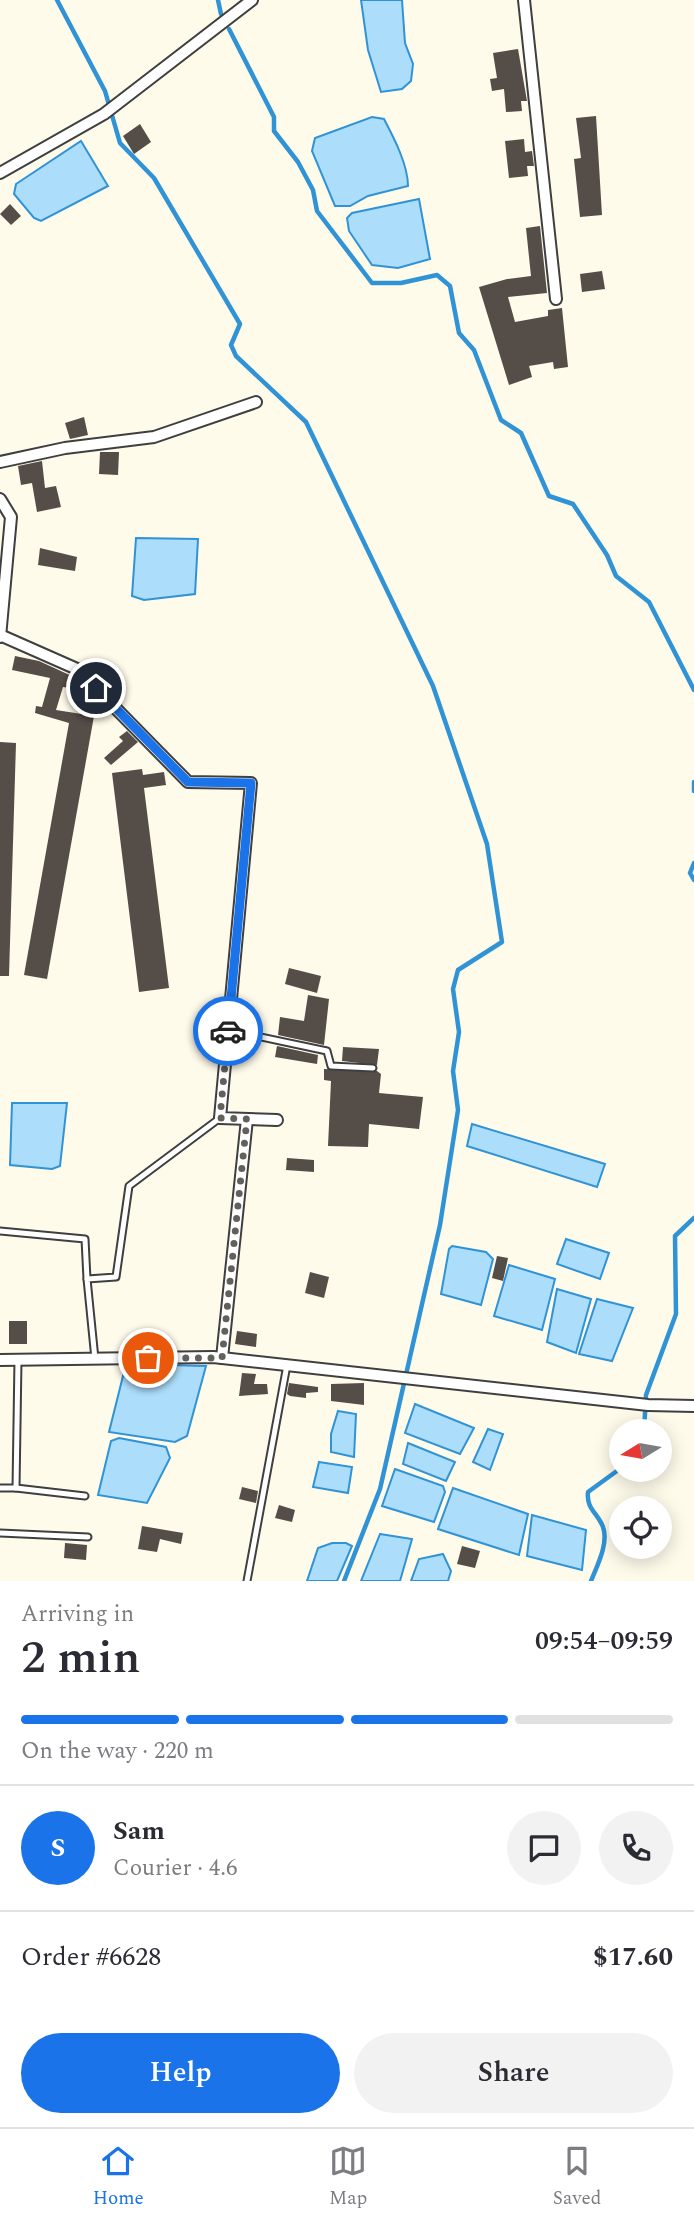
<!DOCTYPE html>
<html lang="en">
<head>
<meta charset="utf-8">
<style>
  :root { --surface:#fff; --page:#f2f2f3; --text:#2b2b33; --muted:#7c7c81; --line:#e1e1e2; --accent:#1a73e8 }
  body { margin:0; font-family:Spectral,serif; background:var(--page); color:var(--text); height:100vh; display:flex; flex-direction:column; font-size:26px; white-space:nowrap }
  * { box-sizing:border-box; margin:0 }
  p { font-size:23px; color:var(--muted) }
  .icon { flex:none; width:38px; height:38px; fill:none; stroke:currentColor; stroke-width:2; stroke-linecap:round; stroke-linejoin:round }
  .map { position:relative; height:1581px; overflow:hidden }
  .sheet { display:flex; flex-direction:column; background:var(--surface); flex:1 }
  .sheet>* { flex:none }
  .needle { width:46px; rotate:259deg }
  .controls { position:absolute; left:609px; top:1419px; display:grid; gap:14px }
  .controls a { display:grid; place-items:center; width:63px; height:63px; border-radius:50%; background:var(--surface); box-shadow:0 4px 18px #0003; font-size:35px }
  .pin { position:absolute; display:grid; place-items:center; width:60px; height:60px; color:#fff; margin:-30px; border:4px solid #fff; border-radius:50%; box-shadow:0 2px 7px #0007 }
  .courier { position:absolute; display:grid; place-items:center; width:70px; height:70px; margin:-35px; border:5px solid #1a73e8; border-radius:50%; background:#fff; color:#222; box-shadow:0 2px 9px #0007 }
  .overview em { font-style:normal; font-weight:600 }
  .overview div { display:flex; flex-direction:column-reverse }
  .overview { display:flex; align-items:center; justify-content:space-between; height:119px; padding:0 21px }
  h1 { font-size:46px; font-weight:600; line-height:52px }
  .bar { display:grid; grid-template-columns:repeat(4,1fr); gap:10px 7px; align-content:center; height:84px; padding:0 21px }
  .bar i { height:9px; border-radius:5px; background:var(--line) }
  .bar .on { background:var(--accent) }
  .bar p { grid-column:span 4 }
  .line { display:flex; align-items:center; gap:18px; padding:0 21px; border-top:2px solid var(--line) }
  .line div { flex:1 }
  .round { display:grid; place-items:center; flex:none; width:74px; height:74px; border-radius:37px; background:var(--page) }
  .button { display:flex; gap:14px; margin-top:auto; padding:14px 21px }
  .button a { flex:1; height:80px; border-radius:42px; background:var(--accent); color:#fff; font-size:28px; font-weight:600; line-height:80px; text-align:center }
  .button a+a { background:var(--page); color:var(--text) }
  .tab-bar { display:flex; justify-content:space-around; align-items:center; height:98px; border-top:2px solid var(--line); background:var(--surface); font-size:19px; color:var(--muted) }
  .tab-bar a { display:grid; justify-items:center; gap:4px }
  .tab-bar .on { color:var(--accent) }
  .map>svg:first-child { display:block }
  .water { fill:#acddfa; stroke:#2f93d5; stroke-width:2 }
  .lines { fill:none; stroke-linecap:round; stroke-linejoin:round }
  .stream { stroke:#2f93d5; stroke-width:4.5 }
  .building { fill:#554d48 }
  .lane-casing { stroke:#3f3f3f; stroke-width:9 }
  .street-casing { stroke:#3f3f3f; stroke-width:14 }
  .lane { stroke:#fff; stroke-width:5 }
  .street { stroke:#fff; stroke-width:10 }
  .done { stroke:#61605a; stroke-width:7; stroke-dasharray:0 12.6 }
  .route { stroke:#1a73e8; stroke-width:9 }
</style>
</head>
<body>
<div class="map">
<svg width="694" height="1581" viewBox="0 0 694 1581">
  <rect width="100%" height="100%" fill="#fffbeb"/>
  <g class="water">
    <path d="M361 0H402L405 43 413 64 411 81 402 89 381 92 368 50Z"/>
    <path d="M372 117 384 119C394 138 408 165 408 186L368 196 350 206H335L312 151 315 138Z"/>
    <path d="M81 141 108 186 41 221 34 218 14 194 16 184Z"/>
    <path d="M419 199 430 259 398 268 372 265 349 231 347 218 352 213Z"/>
    <path d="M136 538 198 539 195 594 144 600 132 596Z"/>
    <path d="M12 1103H67L60 1166 52 1169 10 1165Z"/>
    <path d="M472 1124 605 1164 597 1187 467 1146Z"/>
    <path d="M566 1239 609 1253 600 1279 557 1264Z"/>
    <path d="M452 1246 486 1252 493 1259 481 1305 441 1294 449 1249Z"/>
    <path d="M509 1265 555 1279 542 1330 494 1316Z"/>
    <path d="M557 1289 591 1299 576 1353 547 1342Z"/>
    <path d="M597 1299 633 1308 612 1361 579 1354Z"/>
    <path d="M126 1364 206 1366 187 1436 175 1442 109 1432Z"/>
    <path d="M415 1404 474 1428 460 1454 405 1433Z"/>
    <path d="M338 1411 356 1414 354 1457 331 1452V1434Z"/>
    <path d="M488 1429 503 1434 490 1470 473 1462Z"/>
    <path d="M119 1438 166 1447 170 1458 147 1503 98 1495 111 1441Z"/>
    <path d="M408 1443 455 1462 446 1481 403 1464Z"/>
    <path d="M319 1462 352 1467 348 1493 313 1487Z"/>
    <path d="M395 1469 443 1486 445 1492 434 1522 382 1506Z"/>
    <path d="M453 1488 528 1514 519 1555 438 1529Z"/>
    <path d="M532 1515 586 1530 582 1570 527 1556Z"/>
    <path d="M380 1534 412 1539 400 1581H361Z"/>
    <path d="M332 1543H346L352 1546 337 1581H307L318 1548Z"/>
    <path d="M443 1554 451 1571 448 1581H411L419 1559Z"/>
  </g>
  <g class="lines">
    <g class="stream">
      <path d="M57 0 105 91 120 143 154 178 240 324 231 345 236 356 306 422 433 686 487 844 502 942 458 970 453 989 459 1032 453 1071 458 1110 440 1225 380 1489 344 1581"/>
      <path d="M218 0 221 14"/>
      <path d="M229 29 274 117V131L298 162 313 190 317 211 372 283H401L437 275 450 286 459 333 474 350 501 420 521 433 549 496 573 504 607 555 616 576 649 602 694 690"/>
      <path d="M694 782V791"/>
      <path d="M694 863 690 873 694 880"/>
      <path d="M644 1432 646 1395 676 1314 675 1236 694 1218"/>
      <path d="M591 1581C597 1566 609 1543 603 1527 598 1513 586 1509 588 1492L621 1468"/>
    </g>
  </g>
  <g class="building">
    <path d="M518 49 527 101H521L522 111 506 112 504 89 492 91 490 79 497 78 493 53Z"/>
    <path d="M596 116 602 215 580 217 574 159 581 158 576 118Z"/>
    <path d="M140 124 151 142 134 154 123 136Z"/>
    <path d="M524 139 525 152 532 151 534 166H527L528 176 509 178 505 141Z"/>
    <path d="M10 204 21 216 11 225 0 214Z"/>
    <path d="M540 226 547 293 508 297 515 322 548 316V310L562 308 568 367 554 369 553 362 529 366 532 377 509 385 479 287 507 279 531 276 526 228Z"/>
    <path d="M602 271 605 289 582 292 580 274Z"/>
    <path d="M84 417 88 435 70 439 65 423Z"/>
    <path d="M100 452H119L118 475 99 474Z"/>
    <path d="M42 461 45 488 56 486 61 507 37 512 32 483 21 485 18 466Z"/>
    <path d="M40 548 77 557 75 571 38 565Z"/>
    <path d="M15 656 39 661 74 677 83 690 63 687 56 710 94 716 47 979 24 975 69 723 35 713 36 706 42 707 50 678 12 670Z"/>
    <path d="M127 731 138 742 111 765 104 758 123 741 119 737Z"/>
    <path d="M0 742 16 743 9 976H0Z"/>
    <path d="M142 769 143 775 164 772 166 785 144 788 169 988 139 992 112 773Z"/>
    <path d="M289 968 321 976 317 993 285 984Z"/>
    <path d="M308 995 329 999 324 1045 278 1035 280 1017 304 1021Z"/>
    <path d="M277 1046 318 1055 317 1064 275 1057Z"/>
    <path d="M343 1047 379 1049 377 1065 342 1061Z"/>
    <path d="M324 1069 377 1071 381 1074 379 1093 423 1097 419 1129 369 1124 368 1147 328 1146 331 1081 324 1080Z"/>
    <path d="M287 1158 314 1160V1172L286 1170Z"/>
    <path d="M497 1256 508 1258 503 1281 492 1278Z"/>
    <path d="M310 1272 329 1277 324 1298 305 1293Z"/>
    <rect x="9" y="1321" width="18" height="23"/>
    <path d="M237 1331 257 1334 256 1347 235 1344Z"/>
    <path d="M242 1373 256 1374 254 1384H267L268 1394 239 1396Z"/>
    <path d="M289 1383 318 1387V1392L306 1393V1398L290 1396 287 1394Z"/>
    <path d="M364 1383V1405L331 1401V1384Z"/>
    <path d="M242 1487 258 1491 256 1503 239 1499Z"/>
    <path d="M279 1505 295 1510 292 1522 275 1518Z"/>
    <path d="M142 1526 183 1533 181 1544 160 1539 157 1552 138 1549Z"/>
    <path d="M65 1543 87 1545 86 1560 64 1558Z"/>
    <path d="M462 1546 480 1551 475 1568 457 1564Z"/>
  </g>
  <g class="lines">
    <defs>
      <g id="lane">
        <path d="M228 1030 327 1051 331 1066 373 1068"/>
        <path d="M0 1231 85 1239 87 1279"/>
        <path d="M95 1359 87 1279 116 1277 129 1186 220 1118"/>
        <path d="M0 1488H16L18 1360"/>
        <path d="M16 1488 85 1496"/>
        <path d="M0 1533 88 1537"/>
        <path d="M247 1581 287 1365"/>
      </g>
      <g id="street">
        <path d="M524 0 556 299"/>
        <path d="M0 173 104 114 252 0"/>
        <path d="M0 462 65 448 154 437 256 402"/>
        <path d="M0 499 11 517 0 637"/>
        <path d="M0 635 77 669 188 782 251 783 220 1118 277 1120"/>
        <path d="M222 1358 247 1119"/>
        <path d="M0 1360 213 1357 648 1405 694 1406"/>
      </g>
    </defs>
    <use href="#lane" class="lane-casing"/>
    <use href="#street" class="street-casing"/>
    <use href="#lane" class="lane"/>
    <use href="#street" class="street"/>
  </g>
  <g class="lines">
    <path class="done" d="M148 1358H222L247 1119 220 1118 228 1031"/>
    <path class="route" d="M96 688 188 782 251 783 228 1031"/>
  </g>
</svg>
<div class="controls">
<a><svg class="needle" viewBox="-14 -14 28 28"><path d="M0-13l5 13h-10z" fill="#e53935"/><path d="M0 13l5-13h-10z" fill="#7c7c81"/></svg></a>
<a><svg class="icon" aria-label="locate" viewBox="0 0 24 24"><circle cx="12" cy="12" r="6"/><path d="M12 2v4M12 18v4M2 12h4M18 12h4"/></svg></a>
</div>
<div class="pin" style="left:148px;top:1358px;background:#ea580c"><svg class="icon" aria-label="bag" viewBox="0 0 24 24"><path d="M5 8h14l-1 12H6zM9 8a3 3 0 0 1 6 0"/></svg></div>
<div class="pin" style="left:96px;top:688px;background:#1f2937"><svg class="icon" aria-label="home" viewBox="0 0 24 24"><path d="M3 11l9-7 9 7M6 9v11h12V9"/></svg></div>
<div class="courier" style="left:228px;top:1031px"><svg class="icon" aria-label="car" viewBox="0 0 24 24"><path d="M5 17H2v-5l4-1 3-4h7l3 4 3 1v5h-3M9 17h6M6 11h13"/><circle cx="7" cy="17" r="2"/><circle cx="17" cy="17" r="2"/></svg></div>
</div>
<section class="sheet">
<div class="overview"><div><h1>2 min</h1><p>Arriving in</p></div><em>09:54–09:59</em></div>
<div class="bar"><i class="on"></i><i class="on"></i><i class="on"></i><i></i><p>On the way · 220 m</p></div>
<div class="line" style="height:126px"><b class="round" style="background:var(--accent);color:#fff">S</b><div><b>Sam</b><p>Courier · 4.6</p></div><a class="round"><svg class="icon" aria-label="chat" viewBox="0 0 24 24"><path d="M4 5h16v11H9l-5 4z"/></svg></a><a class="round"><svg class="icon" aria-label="phone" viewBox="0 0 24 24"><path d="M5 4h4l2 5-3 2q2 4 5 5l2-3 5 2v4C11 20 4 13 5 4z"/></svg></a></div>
<div class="line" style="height:91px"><div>Order #6628</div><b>$17.60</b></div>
<div class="button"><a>Help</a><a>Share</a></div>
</section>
<nav class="tab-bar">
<a class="on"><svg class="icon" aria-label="home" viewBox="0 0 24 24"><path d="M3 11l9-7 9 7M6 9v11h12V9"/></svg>Home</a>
<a><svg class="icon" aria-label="map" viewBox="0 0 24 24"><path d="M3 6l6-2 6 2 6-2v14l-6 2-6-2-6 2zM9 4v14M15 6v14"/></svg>Map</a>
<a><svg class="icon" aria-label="saved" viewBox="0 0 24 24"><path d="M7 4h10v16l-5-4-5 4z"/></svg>Saved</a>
</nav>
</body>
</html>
